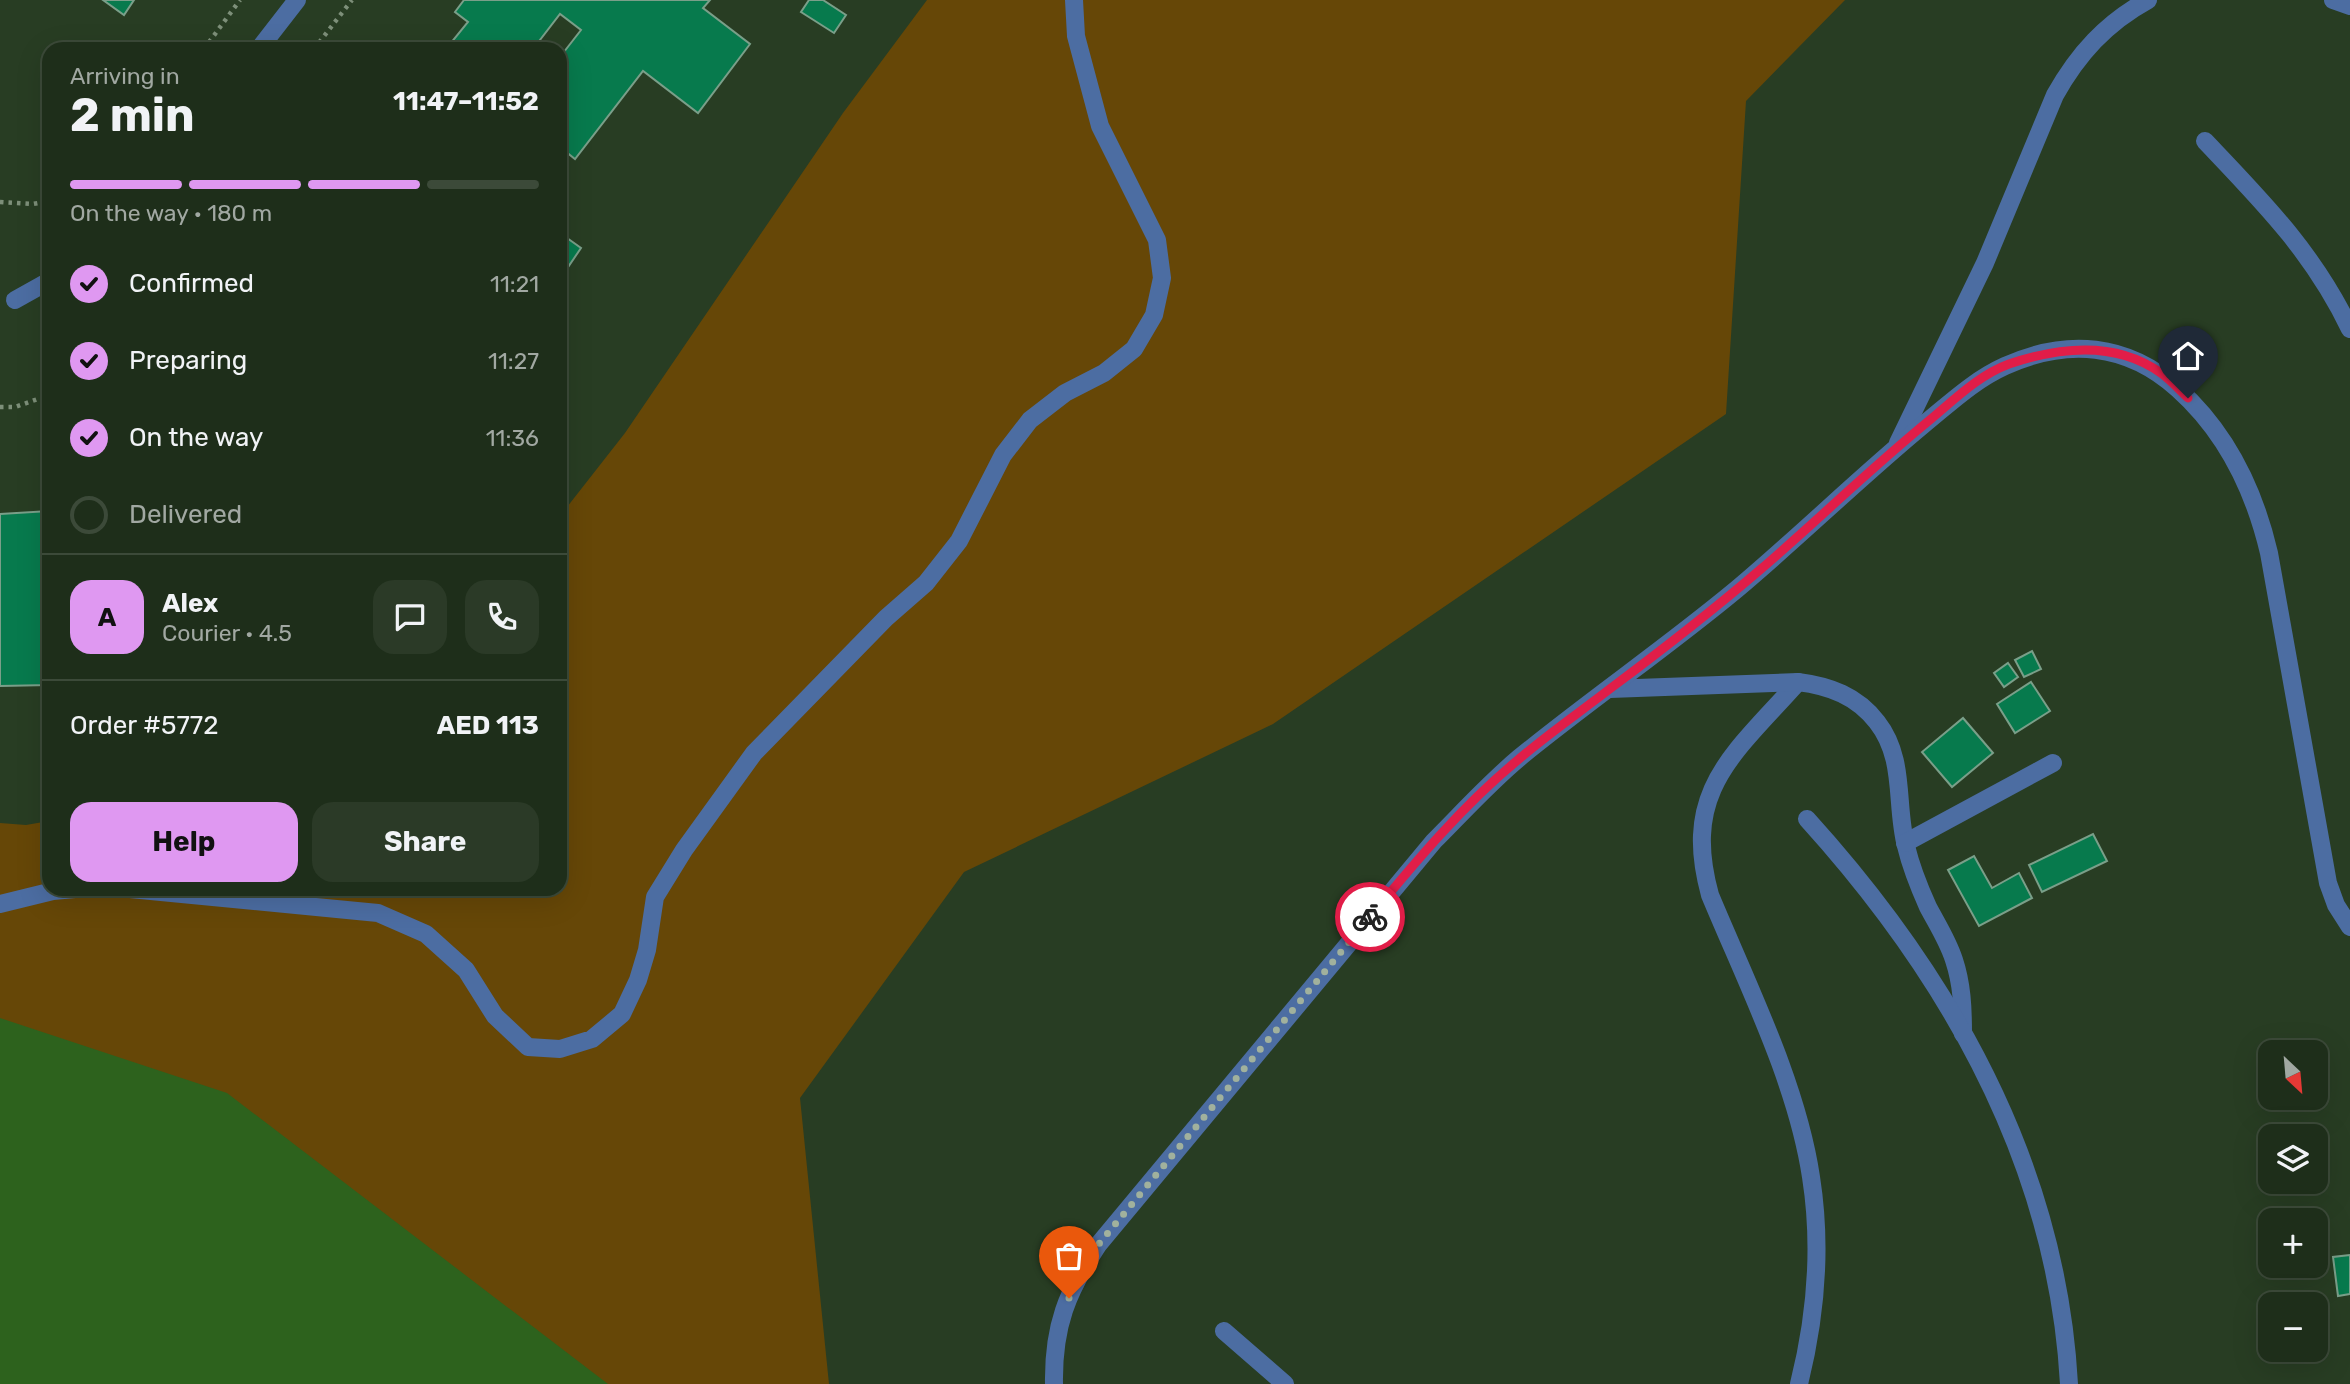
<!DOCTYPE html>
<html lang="en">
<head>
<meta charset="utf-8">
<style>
  :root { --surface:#1e2e1a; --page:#2b3a27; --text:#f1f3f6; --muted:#a1a8a2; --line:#3c4a39; --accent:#df98f1 }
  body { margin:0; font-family:Rubik,sans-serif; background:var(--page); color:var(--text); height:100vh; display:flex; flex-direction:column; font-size:26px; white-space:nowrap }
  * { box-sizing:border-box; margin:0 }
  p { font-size:23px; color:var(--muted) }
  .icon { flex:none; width:38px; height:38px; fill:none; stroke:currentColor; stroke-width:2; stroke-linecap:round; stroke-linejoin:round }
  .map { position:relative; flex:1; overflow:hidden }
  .details { position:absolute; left:42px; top:42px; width:525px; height:854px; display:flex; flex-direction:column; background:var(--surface); border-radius:21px; box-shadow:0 7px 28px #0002,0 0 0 2px var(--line) }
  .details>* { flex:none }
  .needle { width:46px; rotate:154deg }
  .tools { position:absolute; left:2258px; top:1040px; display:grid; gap:14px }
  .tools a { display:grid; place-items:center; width:70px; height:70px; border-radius:14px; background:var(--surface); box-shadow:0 7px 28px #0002,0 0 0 2px var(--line); font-size:35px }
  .pin { position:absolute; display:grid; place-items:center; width:60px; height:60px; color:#fff; margin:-72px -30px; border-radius:50% 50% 50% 0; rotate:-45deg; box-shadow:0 0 7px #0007 }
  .pin .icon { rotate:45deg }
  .courier { position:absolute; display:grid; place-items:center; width:70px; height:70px; margin:-35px; border:5px solid #e11d48; border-radius:50%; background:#fff; color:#222; box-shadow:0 2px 9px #0007 }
  .head em { font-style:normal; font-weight:700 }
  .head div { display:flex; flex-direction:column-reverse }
  .head { display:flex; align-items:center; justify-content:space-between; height:119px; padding:0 28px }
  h1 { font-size:46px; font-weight:700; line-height:52px }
  .bar { display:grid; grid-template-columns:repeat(4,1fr); gap:10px 7px; align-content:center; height:84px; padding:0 28px }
  .bar i { height:9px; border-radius:5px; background:var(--line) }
  .bar .active { background:var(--accent) }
  .bar p { grid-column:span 4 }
  .line { display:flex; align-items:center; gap:18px; padding:0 28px; border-top:2px solid var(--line) }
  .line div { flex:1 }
  .round { display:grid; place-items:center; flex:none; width:74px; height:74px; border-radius:21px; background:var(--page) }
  ol { padding:0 28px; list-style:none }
  li { display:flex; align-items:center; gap:21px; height:77px }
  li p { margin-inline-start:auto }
  li .icon { padding:7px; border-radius:50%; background:var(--accent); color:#111; stroke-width:4 }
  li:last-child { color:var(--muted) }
  li i { width:38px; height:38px; border:4px solid var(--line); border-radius:50% }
  .cta { display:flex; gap:14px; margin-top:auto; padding:14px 28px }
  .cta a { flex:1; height:80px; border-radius:21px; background:var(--accent); color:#111; font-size:28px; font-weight:700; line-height:80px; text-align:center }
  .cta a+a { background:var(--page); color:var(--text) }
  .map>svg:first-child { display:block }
  .green { fill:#664707 }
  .water { fill:#2d621d }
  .building { fill:#077a4d; stroke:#7a9f89; stroke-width:2 }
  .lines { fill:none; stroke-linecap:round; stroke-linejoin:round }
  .path { stroke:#7d8f79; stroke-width:4.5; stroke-dasharray:3.5 5; stroke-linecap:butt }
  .street { stroke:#4c6da2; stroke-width:18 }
  .done { stroke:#a1b19d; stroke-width:7; stroke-dasharray:0 12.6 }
  .route { stroke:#e11d48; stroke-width:9 }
</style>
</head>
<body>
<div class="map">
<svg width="2350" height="1384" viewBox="0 0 2350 1384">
  <rect width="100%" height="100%" fill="#283d23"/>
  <path class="green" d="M927 0H1845L1746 101 1726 414 1273 724 964 872 800 1098 829 1384H0V823L26 825 49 821V889H560V516L625 433 843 113Z"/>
  <path class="water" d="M0 1018 227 1093 608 1384H0Z"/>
  <g class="building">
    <path d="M103 0H134L124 15Z"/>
    <path d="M464 0H710L703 8 750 44 698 113 643 71 575 159 560 147V94L565 87 560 83V57L581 30 560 14 533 49H457L450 44 468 22 455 12Z"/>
    <path d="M809 0H823L846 15 834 33 801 12Z"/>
    <path d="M560 233 581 248 560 279Z"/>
    <path d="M49 511V685L0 686V514Z"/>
    <path d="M2032 651 2041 669 2024 677 2015 660Z"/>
    <path d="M2008 663 2018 677 2004 687 1994 673Z"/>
    <path d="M2031 682 2050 711 2015 733 1997 704Z"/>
    <path d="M1963 718 1993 753 1952 787 1922 752Z"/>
    <path d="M2093 834 2107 861 2042 892 2029 865Z"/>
    <path d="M1974 856 1992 888 2019 873 2032 898 1979 926 1948 870Z"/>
    <path d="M2350 1255V1294L2338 1296 2333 1257Z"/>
  </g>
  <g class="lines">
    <g class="path">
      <path d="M204 49 240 0"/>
      <path d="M314 49 352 0"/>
      <path d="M0 202 33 204 49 201"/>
      <path d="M0 407H15L49 395"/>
    </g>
    <g class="street">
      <path d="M2333 0 2350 6"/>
      <path d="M259 49 297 0"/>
      <path d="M2205 141C2263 202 2313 252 2350 329"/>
      <path d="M15 300 49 281"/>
      <path d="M1898 443 1985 263 2055 95C2078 54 2106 23 2148 0"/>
      <path d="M1798 682C1734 754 1681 790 1710 895 1747 984 1797 1083 1811 1177 1822 1247 1816 1316 1799 1384"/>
      <path d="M1610 689 1798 682C1830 686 1857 696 1877 722 1906 759 1895 804 1906 846 1911 867 1919 887 1928 907 1937 924 1948 941 1954 960 1962 984 1963 1008 1963 1034"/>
      <path d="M1807 819C1951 978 2057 1166 2069 1384"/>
      <path d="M1905 843 2053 763"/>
      <path d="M130 889 378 913 426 934 466 970 495 1016 528 1047 560 1049 592 1039 622 1014 638 980 647 950 655 897 684 850 754 753 886 618 926 583 959 541 1003 455 1030 420 1065 393 1104 373 1134 349 1154 315 1162 278 1157 240 1100 126 1076 36 1074 0"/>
      <path d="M0 904 53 891 75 889"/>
      <path d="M1224 1331 1285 1384"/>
      <path d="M1054 1384C1053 1326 1067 1292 1098 1245L1434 841C1462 813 1488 784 1519 758 1590 700 1666 648 1737 589 1800 536 1859 478 1923 425 1949 404 1974 380 2005 366 2067 338 2127 343 2178 389 2227 433 2254 489 2269 553L2328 883 2336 905 2350 927"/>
    </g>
  </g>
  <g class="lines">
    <path class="done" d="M1069 1298 1076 1279 1098 1245 1370 917"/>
    <path class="route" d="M1370 917C1416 861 1463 805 1519 759 1548 734 1580 712 1611 688 1662 650 1712 611 1761 569 1818 520 1872 467 1931 419 1955 399 1979 375 2009 364 2059 347 2115 340 2161 373 2171 380 2179 390 2188 398"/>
  </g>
</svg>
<div class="tools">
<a><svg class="needle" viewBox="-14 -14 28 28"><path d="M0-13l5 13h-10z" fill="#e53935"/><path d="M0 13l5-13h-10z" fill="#a1a8a2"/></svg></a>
<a><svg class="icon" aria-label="layers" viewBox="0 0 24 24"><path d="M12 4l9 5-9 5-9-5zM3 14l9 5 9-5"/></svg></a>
<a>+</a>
<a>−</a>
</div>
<div class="pin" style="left:1069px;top:1298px;background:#ea580c"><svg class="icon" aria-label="bag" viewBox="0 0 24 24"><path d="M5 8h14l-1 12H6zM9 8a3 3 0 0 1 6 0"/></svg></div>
<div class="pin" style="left:2188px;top:398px;background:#1f2937"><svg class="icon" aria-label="home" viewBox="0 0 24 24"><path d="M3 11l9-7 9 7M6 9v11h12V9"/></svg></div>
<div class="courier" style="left:1370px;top:917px"><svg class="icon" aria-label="bike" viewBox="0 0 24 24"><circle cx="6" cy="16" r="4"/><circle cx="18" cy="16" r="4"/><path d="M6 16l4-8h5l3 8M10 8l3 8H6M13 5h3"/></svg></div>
<section class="details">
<div class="head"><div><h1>2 min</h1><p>Arriving in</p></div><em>11:47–11:52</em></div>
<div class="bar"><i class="active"></i><i class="active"></i><i class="active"></i><i></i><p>On the way · 180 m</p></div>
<ol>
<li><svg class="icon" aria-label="check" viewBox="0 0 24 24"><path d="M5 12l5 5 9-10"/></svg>Confirmed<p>11:21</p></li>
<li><svg class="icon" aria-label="check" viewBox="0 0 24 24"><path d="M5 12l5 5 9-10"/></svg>Preparing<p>11:27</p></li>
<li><svg class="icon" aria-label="check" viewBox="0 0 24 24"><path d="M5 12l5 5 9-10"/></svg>On the way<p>11:36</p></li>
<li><i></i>Delivered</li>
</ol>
<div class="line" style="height:126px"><b class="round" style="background:var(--accent);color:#111">A</b><div><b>Alex</b><p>Courier · 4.5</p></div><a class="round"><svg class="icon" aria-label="chat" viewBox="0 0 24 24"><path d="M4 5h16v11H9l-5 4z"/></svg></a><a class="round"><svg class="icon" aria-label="phone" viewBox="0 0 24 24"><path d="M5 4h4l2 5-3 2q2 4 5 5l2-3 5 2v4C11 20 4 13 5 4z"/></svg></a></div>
<div class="line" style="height:91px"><div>Order #5772</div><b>AED 113</b></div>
<div class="cta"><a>Help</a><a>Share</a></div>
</section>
</div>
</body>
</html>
